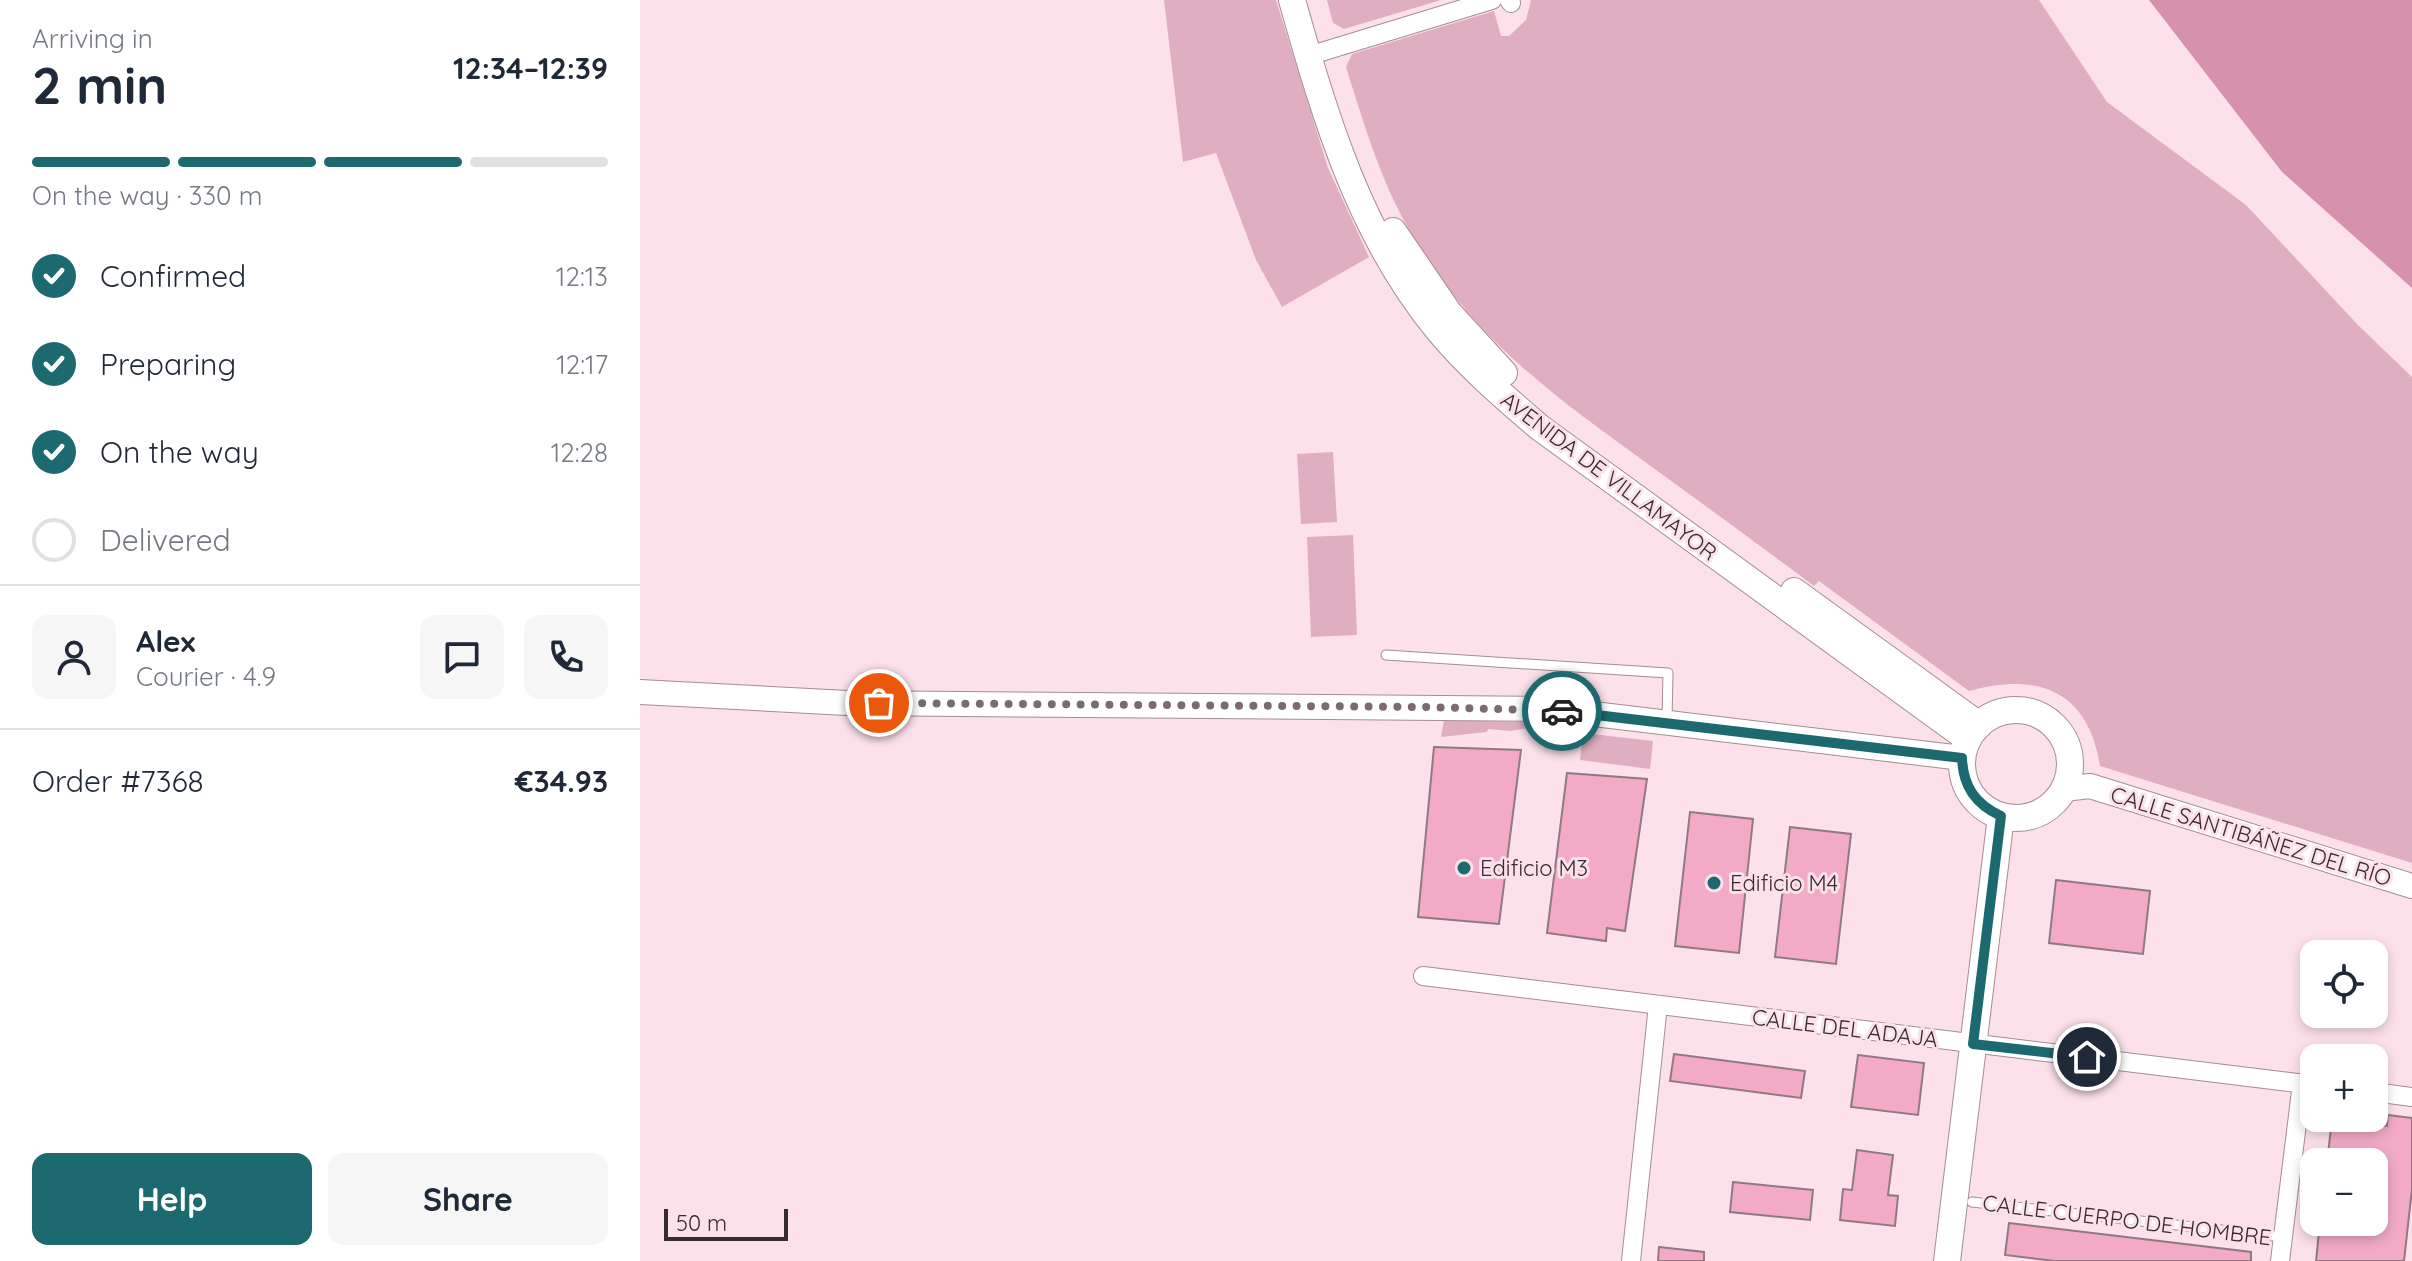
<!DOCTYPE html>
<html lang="en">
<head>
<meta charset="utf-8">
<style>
  :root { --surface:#fff; --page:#f6f6f7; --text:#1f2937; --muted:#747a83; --line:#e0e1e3; --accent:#1d6970 }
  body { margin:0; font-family:Quicksand,sans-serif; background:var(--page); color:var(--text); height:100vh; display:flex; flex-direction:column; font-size:30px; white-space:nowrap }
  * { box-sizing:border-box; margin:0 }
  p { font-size:26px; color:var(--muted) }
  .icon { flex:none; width:44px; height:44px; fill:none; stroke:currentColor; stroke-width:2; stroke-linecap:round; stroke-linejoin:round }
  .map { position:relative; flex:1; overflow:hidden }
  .side { display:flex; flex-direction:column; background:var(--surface); width:640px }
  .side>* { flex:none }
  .tools { position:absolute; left:1660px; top:940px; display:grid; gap:16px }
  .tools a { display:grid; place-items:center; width:88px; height:88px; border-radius:16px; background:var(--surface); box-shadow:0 4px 12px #0003; font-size:40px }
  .scale { position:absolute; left:24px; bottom:20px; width:124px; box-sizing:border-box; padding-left:8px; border:4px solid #362b2f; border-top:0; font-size:22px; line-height:28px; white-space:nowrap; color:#362b2f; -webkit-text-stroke:6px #fce1eb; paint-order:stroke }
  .pin { position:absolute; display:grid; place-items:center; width:68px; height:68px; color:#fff; margin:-34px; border:4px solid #fff; border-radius:50%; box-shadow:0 2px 8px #0007 }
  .courier { position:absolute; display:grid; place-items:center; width:80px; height:80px; margin:-40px; border:6px solid #1d6970; border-radius:50%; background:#fff; color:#222; box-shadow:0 2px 10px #0007 }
  .summary em { font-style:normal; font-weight:700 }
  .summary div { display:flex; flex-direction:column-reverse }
  .summary { display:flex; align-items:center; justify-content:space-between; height:136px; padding:0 32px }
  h1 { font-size:52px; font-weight:700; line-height:60px }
  .bar { display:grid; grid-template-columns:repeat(4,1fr); gap:12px 8px; align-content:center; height:96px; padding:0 32px }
  .bar i { height:10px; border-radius:6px; background:var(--line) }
  .bar .selected { background:var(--accent) }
  .bar p { grid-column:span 4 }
  .line { display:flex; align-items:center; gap:20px; padding:0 32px; border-top:2px solid var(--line) }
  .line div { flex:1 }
  .round { display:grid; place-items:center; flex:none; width:84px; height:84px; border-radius:16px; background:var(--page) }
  ol { padding:0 32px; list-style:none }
  li { display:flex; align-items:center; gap:24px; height:88px }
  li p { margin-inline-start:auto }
  li .icon { padding:8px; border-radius:50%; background:var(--accent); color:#fff; stroke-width:4 }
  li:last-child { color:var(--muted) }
  li i { width:44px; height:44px; border:4px solid var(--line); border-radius:50% }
  .cta { display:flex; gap:16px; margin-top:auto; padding:16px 32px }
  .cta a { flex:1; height:92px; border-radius:16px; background:var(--accent); color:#fff; font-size:32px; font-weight:700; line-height:92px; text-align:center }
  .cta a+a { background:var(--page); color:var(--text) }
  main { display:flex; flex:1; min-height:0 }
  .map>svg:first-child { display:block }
  .green { fill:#e0aec1 }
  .water { fill:#d691ad }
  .building { fill:#f2aac7; stroke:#917982; stroke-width:2 }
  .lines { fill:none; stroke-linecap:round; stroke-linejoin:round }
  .service-casing { stroke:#a58c95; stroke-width:11 }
  .minor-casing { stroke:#a58c95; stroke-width:20 }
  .tertiary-casing { stroke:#a58c95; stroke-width:26 }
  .secondary-casing { stroke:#a58c95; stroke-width:28 }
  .service { stroke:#fff; stroke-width:9 }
  .minor { stroke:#fff; stroke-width:18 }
  .tertiary { stroke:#fff; stroke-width:24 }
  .secondary { stroke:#fff; stroke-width:26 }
  .done { stroke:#7b6b71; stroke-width:8; stroke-dasharray:0 14.4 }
  .route { stroke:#1d6970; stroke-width:10 }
  .poi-dot { fill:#1d6970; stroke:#fce1eb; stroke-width:3 }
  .labels { text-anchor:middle; stroke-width:6; stroke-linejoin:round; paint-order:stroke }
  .street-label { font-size:22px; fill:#362b2f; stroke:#fce1eb }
  .poi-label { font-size:22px; fill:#362b2f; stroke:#fce1eb; text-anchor:start }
</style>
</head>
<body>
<main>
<section class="side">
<div class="summary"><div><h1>2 min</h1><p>Arriving in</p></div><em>12:34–12:39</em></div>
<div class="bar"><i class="selected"></i><i class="selected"></i><i class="selected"></i><i></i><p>On the way · 330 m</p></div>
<ol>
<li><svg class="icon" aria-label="check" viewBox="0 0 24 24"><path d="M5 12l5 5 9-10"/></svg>Confirmed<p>12:13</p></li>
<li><svg class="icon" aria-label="check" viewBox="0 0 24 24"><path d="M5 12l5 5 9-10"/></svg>Preparing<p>12:17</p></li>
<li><svg class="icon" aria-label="check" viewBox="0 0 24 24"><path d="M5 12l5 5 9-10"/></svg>On the way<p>12:28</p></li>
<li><i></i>Delivered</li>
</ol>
<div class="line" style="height:144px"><a class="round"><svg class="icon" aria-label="person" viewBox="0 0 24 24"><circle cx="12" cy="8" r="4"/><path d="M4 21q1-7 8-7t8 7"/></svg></a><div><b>Alex</b><p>Courier · 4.9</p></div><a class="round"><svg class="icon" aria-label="chat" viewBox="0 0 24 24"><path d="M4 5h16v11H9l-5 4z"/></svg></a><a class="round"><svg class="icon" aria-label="phone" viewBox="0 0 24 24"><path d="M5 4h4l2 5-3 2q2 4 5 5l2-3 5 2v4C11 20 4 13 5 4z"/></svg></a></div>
<div class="line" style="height:104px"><div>Order #7368</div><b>€34.93</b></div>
<div class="cta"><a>Help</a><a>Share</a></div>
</section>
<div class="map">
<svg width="1772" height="1261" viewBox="0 0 1772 1261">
  <rect width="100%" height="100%" fill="#fce1eb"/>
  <g class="green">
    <path d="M524 0H636L688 168 729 257 642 307 616 260 576 153 543 162Z"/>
    <path d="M687 0H801L704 29 693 23Z"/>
    <path d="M891 0H1399L1467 102 1606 205 1718 325 1772 377V863L1460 766C1448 690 1398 672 1329 691L1179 581 1174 586C1120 546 1066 506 1012 467 911 394 830 337 767 226 739 176 723 121 706 67L712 54 854 11 861 36H869L886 20Z"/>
    <path d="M693 452 697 522 661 524 657 454Z"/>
    <path d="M713 535 717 635 671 637 667 537Z"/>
    <path d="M804 720 920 723 870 731 848 729 847 732 801 737Z"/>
    <path d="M943 733 1013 741 1010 769 940 760Z"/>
  </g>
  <path class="water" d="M1509 0H1772V288L1642 172Z"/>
  <g class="building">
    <path d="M794 747 881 750 859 924 778 917Z"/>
    <path d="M927 773 1007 779 985 931 967 928 966 941 907 933Z"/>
    <path d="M1050 812 1113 819 1099 953 1035 946Z"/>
    <path d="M1150 827 1211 834 1196 964 1135 957Z"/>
    <path d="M1416 880 1510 891 1503 954 1409 943Z"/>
    <path d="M1034 1054 1165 1071 1161 1098 1030 1081Z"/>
    <path d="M1218 1055 1284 1063 1278 1115 1211 1107Z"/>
    <path d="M1748 1115 1772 1118V1189L1764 1261H1676L1680 1222H1736L1743 1162H1687L1692 1120 1747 1126Z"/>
    <path d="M1217 1150 1253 1155 1248 1195 1258 1196 1255 1226 1200 1220 1203 1189 1212 1190Z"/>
    <path d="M1093 1182 1173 1190 1170 1220 1090 1212Z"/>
    <path d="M1369 1223 1611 1252V1261H1414L1365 1255Z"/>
    <path d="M1019 1247 1064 1252V1261H1018Z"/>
  </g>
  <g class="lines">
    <defs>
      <g id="service">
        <path d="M746 655 1028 673 1027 720"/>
        <path d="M1332 1202 1643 1237"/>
      </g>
      <g id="minor">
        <path d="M869 0 871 3"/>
        <path d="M668 56 852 0"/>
        <path d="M783 976 1674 1085"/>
        <path d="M1734 1092 1772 1097"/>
        <path d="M991 1261 1018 1005"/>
        <path d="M1640 1261 1662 1083"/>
      </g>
      <g id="tertiary">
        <path d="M0 692 207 703 912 709 1322 758"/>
        <path d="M1424 789 1450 786 1772 886"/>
      </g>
      <g id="secondary">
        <path d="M652 0C685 117 720 236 799 331 829 367 864 397 899 427L1328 739"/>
        <path d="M753 231 809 313 864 373"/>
        <path d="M1154 591 1339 725"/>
        <circle cx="1376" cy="764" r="54"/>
        <path d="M1307 1261 1361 816"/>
      </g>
    </defs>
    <use href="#service" class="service-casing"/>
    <use href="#minor" class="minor-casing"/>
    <use href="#tertiary" class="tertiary-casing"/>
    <use href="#secondary" class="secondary-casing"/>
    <use href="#service" class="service"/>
    <use href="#minor" class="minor"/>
    <use href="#tertiary" class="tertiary"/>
    <use href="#secondary" class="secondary"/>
  </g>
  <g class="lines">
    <path class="done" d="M239 703 786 707 922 711"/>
    <path class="route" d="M922 711 1322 758C1323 786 1335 804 1361 816L1333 1044 1447 1057"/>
  </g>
  <g class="poi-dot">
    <circle cx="824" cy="868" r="8"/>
    <circle cx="1074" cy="883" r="8"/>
  </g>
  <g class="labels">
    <g class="street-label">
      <text transform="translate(969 476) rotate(37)" y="8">AVENIDA DE VILLAMAYOR</text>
      <text transform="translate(1611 836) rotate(17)" y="8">CALLE SANTIBÁÑEZ DEL RÍO</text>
      <text transform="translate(1205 1028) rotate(7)" y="8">CALLE DEL ADAJA</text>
      <text transform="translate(1487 1220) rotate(7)" y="8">CALLE CUERPO DE HOMBRE</text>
    </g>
    <g class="poi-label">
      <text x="840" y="876">Edificio M3</text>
      <text x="1090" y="891">Edificio M4</text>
    </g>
  </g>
</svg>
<div class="tools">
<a><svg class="icon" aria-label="locate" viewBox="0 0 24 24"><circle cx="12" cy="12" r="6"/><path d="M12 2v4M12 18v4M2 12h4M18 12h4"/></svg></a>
<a>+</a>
<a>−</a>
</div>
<div class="scale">50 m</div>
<div class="pin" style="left:239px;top:703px;background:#ea580c"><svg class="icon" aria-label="bag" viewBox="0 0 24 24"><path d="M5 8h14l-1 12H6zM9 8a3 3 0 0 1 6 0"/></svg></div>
<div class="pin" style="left:1447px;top:1057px;background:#1f2937"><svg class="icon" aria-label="home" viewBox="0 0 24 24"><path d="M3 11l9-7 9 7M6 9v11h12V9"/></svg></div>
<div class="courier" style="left:922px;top:711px"><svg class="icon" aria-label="car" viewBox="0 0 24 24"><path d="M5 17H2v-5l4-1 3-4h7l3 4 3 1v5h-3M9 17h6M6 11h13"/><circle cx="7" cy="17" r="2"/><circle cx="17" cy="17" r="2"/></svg></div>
</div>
</main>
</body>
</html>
